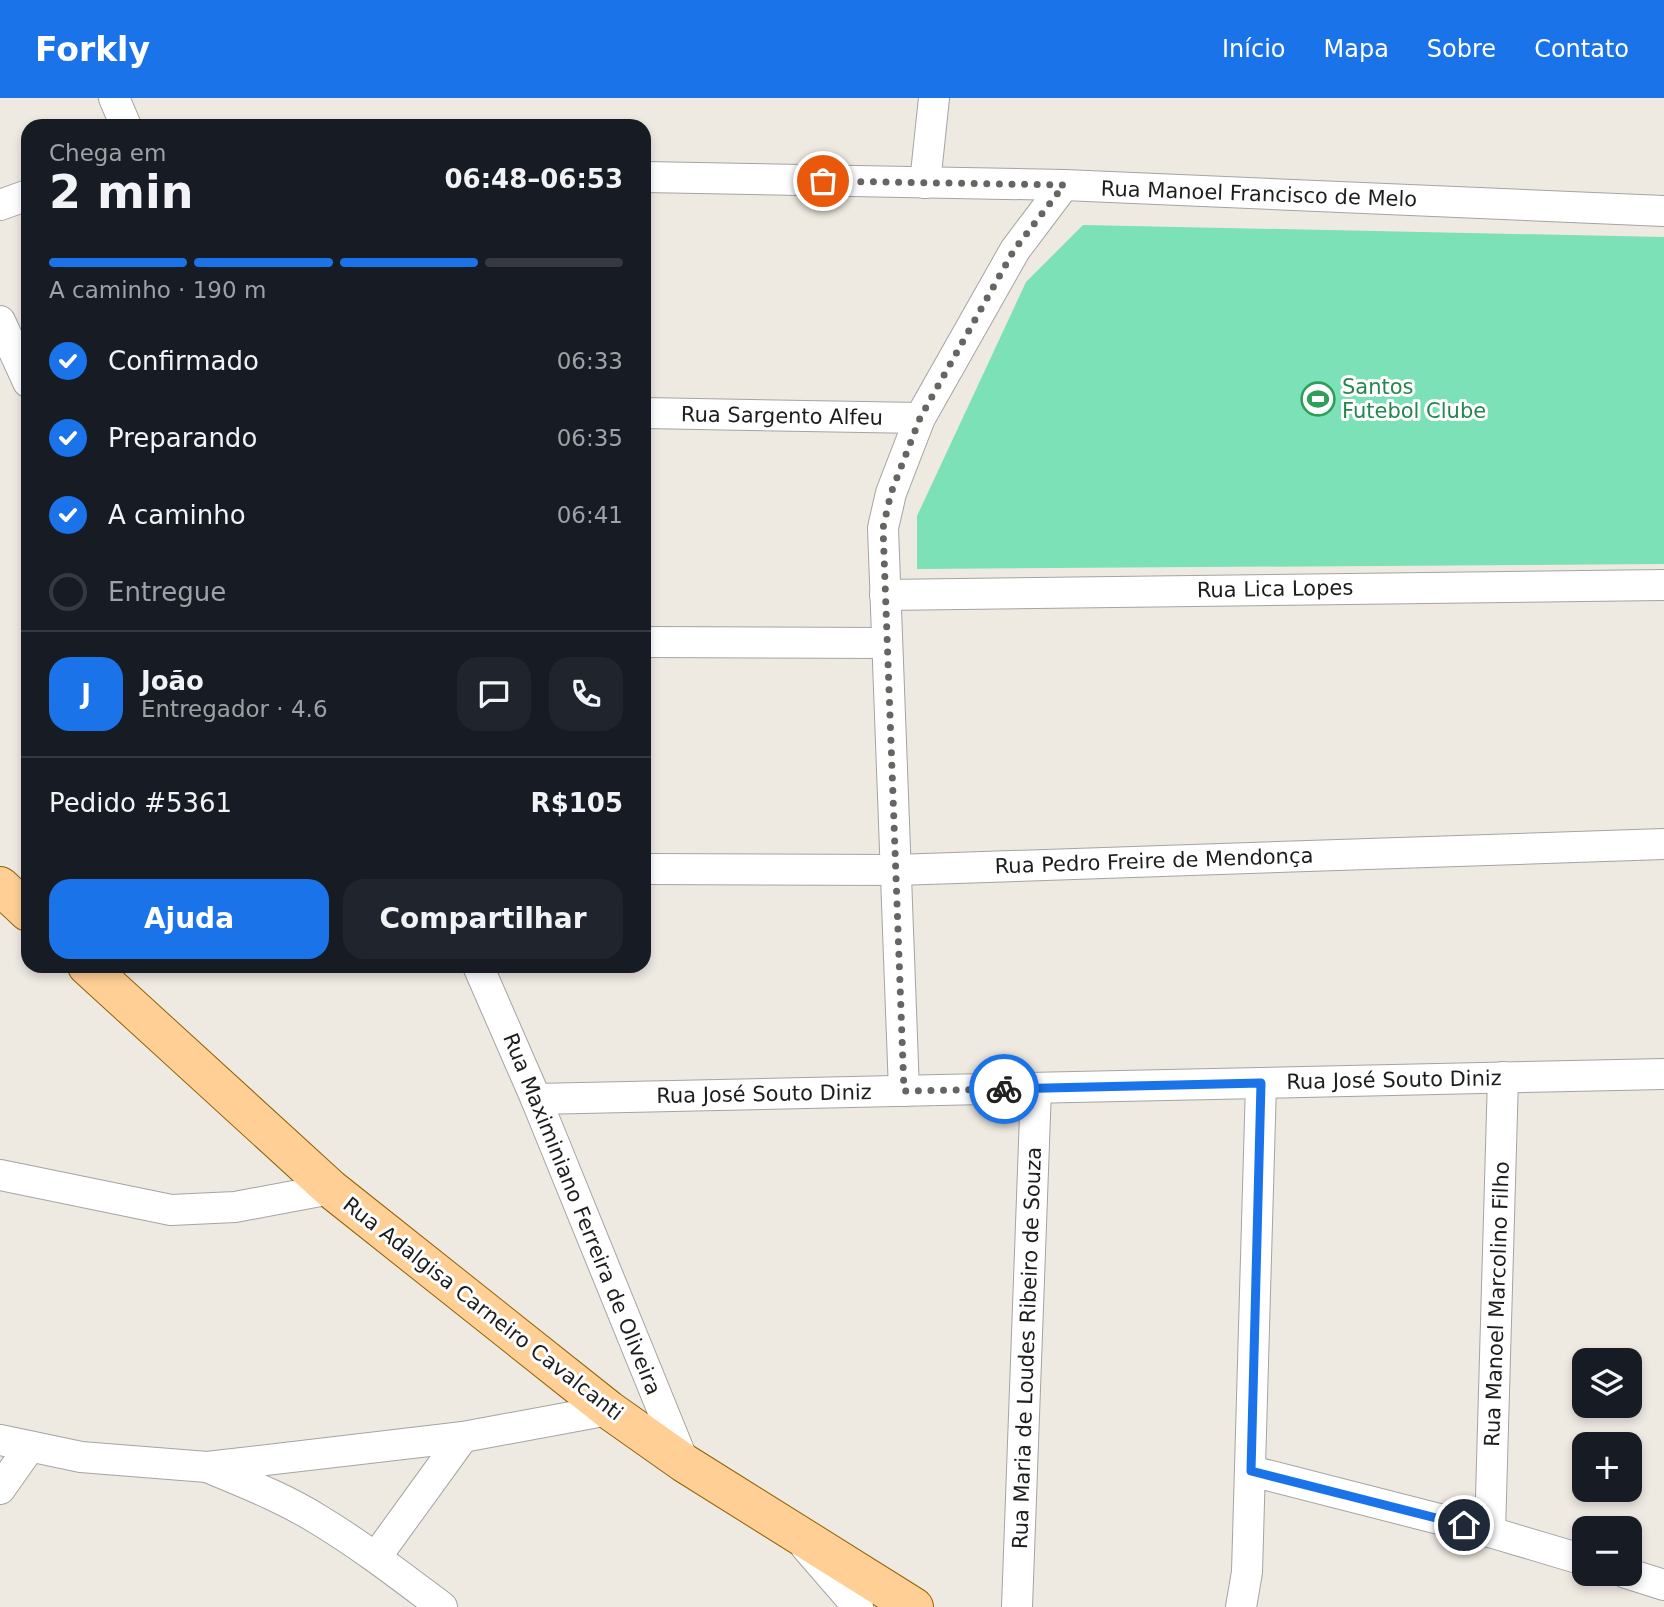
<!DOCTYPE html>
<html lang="pt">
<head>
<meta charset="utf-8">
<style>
  :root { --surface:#171b24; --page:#20242c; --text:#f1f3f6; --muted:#9ea1a6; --line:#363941; --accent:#1a73e8 }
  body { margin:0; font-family:"DejaVu Sans",sans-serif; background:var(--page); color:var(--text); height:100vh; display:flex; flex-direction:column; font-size:26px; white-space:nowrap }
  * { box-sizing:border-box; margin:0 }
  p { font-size:23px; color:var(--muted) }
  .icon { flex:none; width:38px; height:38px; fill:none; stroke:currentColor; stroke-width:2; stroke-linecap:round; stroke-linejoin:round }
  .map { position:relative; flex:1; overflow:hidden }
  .drawer { position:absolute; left:21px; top:21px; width:630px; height:854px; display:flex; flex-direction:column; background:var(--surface); border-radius:21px; box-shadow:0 4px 10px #0003 }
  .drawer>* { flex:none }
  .buttons { position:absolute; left:1572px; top:1250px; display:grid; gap:14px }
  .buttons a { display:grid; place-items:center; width:70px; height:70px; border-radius:14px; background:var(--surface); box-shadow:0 4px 10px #0003; font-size:35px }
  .pin { position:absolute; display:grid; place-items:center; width:60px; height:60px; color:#fff; margin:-30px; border:4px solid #fff; border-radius:50%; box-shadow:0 2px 7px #0007 }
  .courier { position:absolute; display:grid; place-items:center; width:70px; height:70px; margin:-35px; border:5px solid #1a73e8; border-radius:50%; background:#fff; color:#222; box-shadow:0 2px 9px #0007 }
  .overview em { font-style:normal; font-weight:700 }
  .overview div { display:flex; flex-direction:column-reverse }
  .overview { display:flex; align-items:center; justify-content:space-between; height:119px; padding:0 28px }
  h1 { font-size:46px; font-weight:700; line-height:52px }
  .bar { display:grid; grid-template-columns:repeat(4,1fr); gap:10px 7px; align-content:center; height:84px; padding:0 28px }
  .bar i { height:9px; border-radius:5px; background:var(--line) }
  .bar .active { background:var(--accent) }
  .bar p { grid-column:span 4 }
  .line { display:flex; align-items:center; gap:18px; padding:0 28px; border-top:2px solid var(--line) }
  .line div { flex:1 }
  .round { display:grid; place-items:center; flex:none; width:74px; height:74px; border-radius:21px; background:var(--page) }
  ol { padding:0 28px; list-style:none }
  li { display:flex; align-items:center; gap:21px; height:77px }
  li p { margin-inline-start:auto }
  li .icon { padding:7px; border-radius:50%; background:var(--accent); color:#fff; stroke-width:4 }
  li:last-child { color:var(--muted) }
  li i { width:38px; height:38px; border:4px solid var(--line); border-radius:50% }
  .primary-button { display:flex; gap:14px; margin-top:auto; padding:14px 28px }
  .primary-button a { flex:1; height:80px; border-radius:21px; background:var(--accent); color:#fff; font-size:28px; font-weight:700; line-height:80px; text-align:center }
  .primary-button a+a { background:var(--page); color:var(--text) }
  header { display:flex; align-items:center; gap:42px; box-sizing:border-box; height:98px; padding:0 35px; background:var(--accent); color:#fff }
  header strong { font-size:33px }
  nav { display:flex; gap:38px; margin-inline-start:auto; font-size:24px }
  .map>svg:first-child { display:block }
  .pitch { fill:#7ce1b7 }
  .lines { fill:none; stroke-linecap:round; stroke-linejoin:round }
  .minor-casing { stroke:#a4a4a4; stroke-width:32 }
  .primary-casing { stroke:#956000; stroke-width:40 }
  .minor { stroke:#fff; stroke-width:30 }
  .primary { stroke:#ffcf96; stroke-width:38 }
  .done { stroke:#666562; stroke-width:7; stroke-dasharray:0 12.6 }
  .route { stroke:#1a73e8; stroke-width:9 }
  .labels { text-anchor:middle; stroke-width:6; stroke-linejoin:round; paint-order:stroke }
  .street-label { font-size:21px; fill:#1d1d1d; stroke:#fff }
  .leisure-label { font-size:21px; fill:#27864d; stroke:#fff; text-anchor:start }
</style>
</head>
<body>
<header>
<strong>Forkly</strong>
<nav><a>Início</a><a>Mapa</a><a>Sobre</a><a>Contato</a></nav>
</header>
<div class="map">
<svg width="1664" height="1509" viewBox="0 0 1664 1509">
  <rect width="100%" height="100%" fill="#eeeae2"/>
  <path class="pitch" d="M1083 127 1664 139V466L917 471V418L1026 184Z"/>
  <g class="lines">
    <defs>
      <g id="minor">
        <path d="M114 0 126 28"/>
        <path d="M644 79 1064 87 1664 113"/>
        <path d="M925 85 934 0"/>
        <path d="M0 107 28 97"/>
        <path d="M0 223 28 284"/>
        <path d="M644 315 920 320"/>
        <path d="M885 497 1664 487"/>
        <path d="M644 544 886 545"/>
        <path d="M644 771 896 772 1664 746"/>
        <path d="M478 868 536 1001 684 1365"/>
        <path d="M904 993 883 430 891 395 920 320 1015 152 1064 87"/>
        <path d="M536 1001 1664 976"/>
        <path d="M0 1077 171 1112 235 1109 331 1091"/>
        <path d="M0 1342 81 1359 207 1369 463 1339 609 1312"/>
        <path d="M207 1369C245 1385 284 1400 319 1422 362 1448 402 1479 442 1509"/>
        <path d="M1251 1373 1490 1434 1584 1462"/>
        <path d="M0 1391 29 1350"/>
        <path d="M1490 1434 1503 979"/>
        <path d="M806 1449 858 1509"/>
        <path d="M376 1459 463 1339"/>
        <path d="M1626 1475 1664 1487"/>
        <path d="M1017 1509 1036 990"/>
        <path d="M1241 1509 1247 1474 1261 985"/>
      </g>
      <g id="primary">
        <path d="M0 788 28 814"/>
        <path d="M87 868 331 1091 609 1312 684 1365 914 1509"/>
      </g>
    </defs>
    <use href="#minor" class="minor-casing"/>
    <use href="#primary" class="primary-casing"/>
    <use href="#minor" class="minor"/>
    <use href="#primary" class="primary"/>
  </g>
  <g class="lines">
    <path class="done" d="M823 83 1064 87 1014 152 920 320 891 395 883 430 904 993 1004 991"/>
    <path class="route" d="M1004 991 1261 985 1251 1373 1464 1427"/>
  </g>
  <defs>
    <symbol id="stadium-ring" viewBox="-11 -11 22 22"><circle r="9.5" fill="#fff" stroke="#2e9e5b" stroke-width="1.5"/><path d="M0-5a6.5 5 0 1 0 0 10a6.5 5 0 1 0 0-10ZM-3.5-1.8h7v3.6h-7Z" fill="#2e9e5b"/></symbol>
  </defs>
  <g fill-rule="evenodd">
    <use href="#stadium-ring" x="1299" y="282" width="38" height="38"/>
  </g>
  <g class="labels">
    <g class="street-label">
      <text transform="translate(1259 96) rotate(2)" y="7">Rua Manoel Francisco de Melo</text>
      <text transform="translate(782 318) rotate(1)" y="7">Rua Sargento Alfeu</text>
      <text transform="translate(1275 491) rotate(-1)" y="7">Rua Lica Lopes</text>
      <text transform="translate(1154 763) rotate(-2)" y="7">Rua Pedro Freire de Mendonça</text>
      <text transform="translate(1394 982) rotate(-1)" y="7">Rua José Souto Diniz</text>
      <text transform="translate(764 996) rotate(-1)" y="7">Rua José Souto Diniz</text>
      <text transform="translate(582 1116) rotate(68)" y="7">Rua Maximiniano Ferreira de Oliveira</text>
      <text transform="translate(1497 1206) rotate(-88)" y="7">Rua Manoel Marcolino Filho</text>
      <text transform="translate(483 1211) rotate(38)" y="7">Rua Adalgisa Carneiro Cavalcanti</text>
      <text transform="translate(1027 1250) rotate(-88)" y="7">Rua Maria de Loudes Ribeiro de Souza</text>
    </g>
    <g class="leisure-label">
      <text x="1342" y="296">Santos<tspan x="1342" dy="24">Futebol Clube</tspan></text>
    </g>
  </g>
</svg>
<div class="buttons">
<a><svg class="icon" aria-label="layers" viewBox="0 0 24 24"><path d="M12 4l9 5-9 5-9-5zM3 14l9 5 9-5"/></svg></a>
<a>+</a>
<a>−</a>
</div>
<div class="pin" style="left:823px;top:83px;background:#ea580c"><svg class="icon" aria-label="bag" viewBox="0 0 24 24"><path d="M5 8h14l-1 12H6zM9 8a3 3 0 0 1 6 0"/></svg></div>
<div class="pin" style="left:1464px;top:1427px;background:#1f2937"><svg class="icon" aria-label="home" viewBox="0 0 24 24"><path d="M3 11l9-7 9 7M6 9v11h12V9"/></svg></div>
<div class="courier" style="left:1004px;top:991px"><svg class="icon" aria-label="bike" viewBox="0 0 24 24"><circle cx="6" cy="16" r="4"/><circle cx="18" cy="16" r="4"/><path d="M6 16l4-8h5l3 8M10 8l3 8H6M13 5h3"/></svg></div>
<section class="drawer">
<div class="overview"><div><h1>2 min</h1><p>Chega em</p></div><em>06:48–06:53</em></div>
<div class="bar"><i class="active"></i><i class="active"></i><i class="active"></i><i></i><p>A caminho · 190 m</p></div>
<ol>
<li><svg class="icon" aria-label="check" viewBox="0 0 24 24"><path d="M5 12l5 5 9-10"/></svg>Confirmado<p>06:33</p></li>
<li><svg class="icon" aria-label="check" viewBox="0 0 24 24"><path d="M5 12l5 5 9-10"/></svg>Preparando<p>06:35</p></li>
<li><svg class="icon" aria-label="check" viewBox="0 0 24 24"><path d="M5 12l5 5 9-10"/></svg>A caminho<p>06:41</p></li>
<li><i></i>Entregue</li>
</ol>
<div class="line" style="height:126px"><b class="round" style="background:var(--accent);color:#fff">J</b><div><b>João</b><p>Entregador · 4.6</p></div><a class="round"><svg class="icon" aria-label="chat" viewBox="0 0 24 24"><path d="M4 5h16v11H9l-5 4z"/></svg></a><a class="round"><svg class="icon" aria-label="phone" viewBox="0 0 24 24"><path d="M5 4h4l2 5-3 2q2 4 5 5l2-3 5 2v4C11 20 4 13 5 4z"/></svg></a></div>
<div class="line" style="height:91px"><div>Pedido #5361</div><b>R$105</b></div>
<div class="primary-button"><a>Ajuda</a><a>Compartilhar</a></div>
</section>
</div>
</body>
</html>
